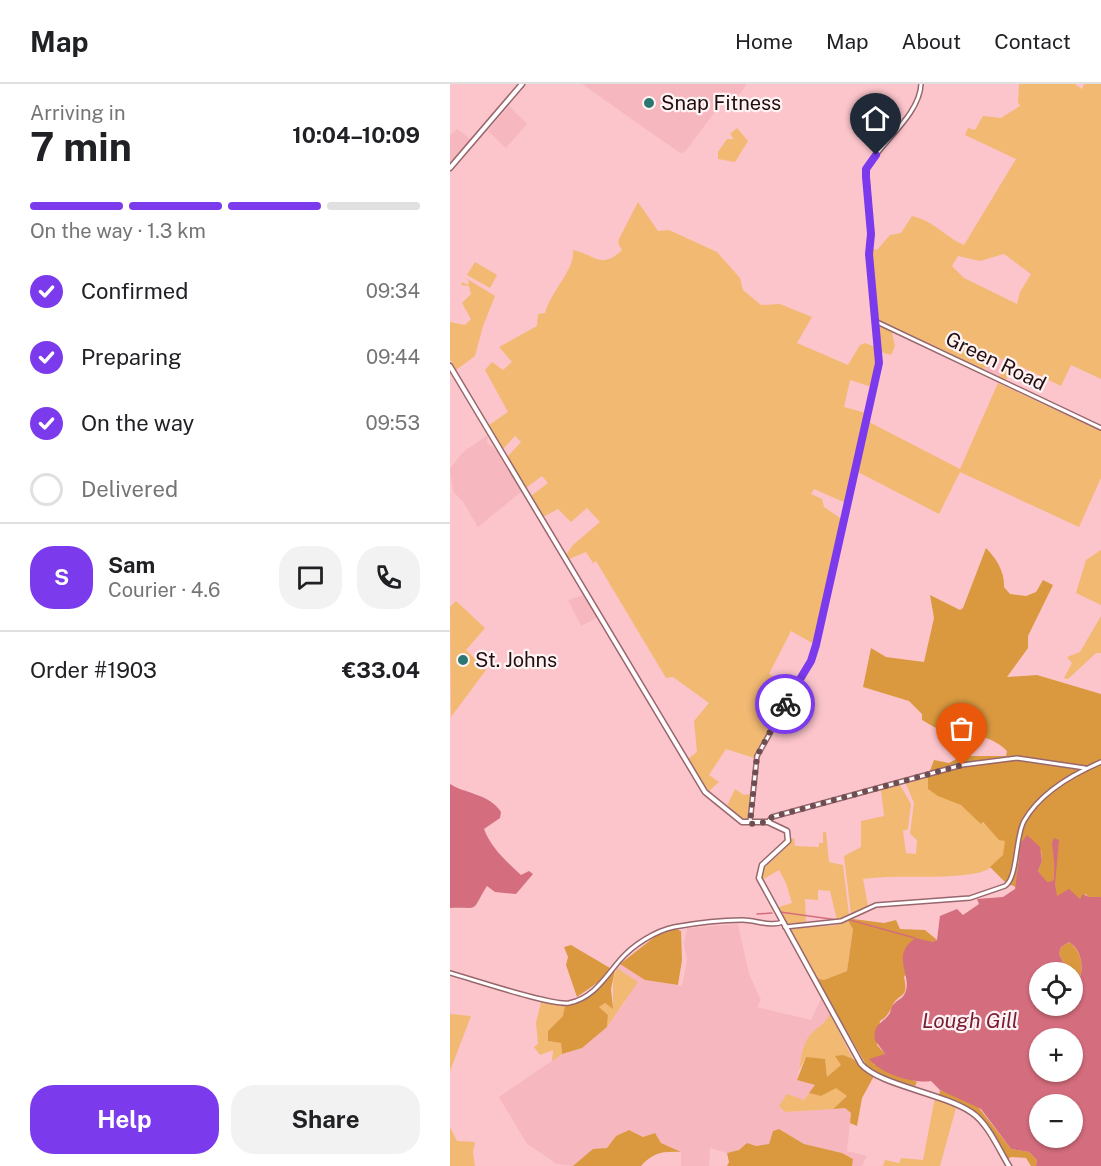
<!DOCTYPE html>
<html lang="en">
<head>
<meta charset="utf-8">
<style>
  :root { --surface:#fff; --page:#f2f2f2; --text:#202124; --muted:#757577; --line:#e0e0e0; --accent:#7c3aed }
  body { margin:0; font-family:"Public Sans",sans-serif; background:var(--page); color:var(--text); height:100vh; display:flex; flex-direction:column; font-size:22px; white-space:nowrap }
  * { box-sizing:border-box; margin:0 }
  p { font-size:20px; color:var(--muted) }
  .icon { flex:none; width:33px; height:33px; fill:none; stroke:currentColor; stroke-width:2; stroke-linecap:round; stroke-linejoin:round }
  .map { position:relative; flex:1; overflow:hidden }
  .details { display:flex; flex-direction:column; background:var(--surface); width:450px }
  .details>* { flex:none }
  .buttons { position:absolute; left:579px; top:878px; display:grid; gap:12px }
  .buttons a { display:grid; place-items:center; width:54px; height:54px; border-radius:50%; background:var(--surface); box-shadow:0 2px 4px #0004; font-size:30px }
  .pin { position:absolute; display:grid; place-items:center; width:51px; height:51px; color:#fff; margin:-62px -26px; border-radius:50% 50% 50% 0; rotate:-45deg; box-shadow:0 0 6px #0007 }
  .pin .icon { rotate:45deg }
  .courier { position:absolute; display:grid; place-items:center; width:60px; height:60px; margin:-30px; border:4px solid #7c3aed; border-radius:50%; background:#fff; color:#222; box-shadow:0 2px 8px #0007 }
  .summary em { font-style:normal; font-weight:700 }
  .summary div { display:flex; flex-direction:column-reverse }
  .summary { display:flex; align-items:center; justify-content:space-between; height:102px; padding:0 30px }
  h1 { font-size:39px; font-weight:700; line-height:45px }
  .bar { display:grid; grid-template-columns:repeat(4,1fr); gap:9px 6px; align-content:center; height:72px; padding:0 30px }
  .bar i { height:8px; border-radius:4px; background:var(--line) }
  .bar .selected { background:var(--accent) }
  .bar p { grid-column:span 4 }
  .line { display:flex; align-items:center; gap:15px; padding:0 30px; border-top:2px solid var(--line) }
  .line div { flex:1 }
  .round { display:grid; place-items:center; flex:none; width:63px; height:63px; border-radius:24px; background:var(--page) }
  ol { padding:0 30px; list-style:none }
  li { display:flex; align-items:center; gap:18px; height:66px }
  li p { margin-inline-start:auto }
  li .icon { padding:6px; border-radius:50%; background:var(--accent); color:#fff; stroke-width:4 }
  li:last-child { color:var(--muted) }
  li i { width:33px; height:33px; border:3px solid var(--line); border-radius:50% }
  .action { display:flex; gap:12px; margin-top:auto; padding:12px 30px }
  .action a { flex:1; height:69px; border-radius:24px; background:var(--accent); color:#fff; font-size:24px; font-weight:700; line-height:69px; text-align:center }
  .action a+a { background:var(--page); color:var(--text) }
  header { display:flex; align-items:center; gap:36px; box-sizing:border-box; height:84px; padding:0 30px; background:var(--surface); border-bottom:2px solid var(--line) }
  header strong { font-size:28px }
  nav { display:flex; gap:33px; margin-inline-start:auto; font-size:21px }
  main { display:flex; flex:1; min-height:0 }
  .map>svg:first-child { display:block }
  .built { fill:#f6b7be }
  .green { fill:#f1b972; fill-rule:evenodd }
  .forest { fill:#da993f }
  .water { fill:#d46d7d; fill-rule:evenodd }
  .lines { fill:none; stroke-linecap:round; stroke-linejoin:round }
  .stream { stroke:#d46d7d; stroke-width:1.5 }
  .tertiary-casing { stroke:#98676d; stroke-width:6 }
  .secondary-casing { stroke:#98676d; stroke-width:7 }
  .tertiary { stroke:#fff; stroke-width:3 }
  .secondary { stroke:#fff; stroke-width:4 }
  .done { stroke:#6e4e52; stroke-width:6; stroke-dasharray:0 10.8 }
  .route { stroke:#7c3aed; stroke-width:8 }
  .poi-dot { fill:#2d7773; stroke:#fff3f4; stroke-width:2 }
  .labels { text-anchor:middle; stroke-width:4.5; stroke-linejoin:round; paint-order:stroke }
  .poi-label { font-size:20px; fill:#210e11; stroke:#fff3f4; text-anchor:start }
  .street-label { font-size:20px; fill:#210e11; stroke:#fff3f4 }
  .water-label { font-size:21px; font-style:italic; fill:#7a1c34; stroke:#fff3f4 }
</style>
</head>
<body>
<header>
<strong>Map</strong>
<nav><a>Home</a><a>Map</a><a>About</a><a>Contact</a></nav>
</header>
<main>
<section class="details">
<div class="summary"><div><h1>7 min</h1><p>Arriving in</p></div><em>10:04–10:09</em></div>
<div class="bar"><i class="selected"></i><i class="selected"></i><i class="selected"></i><i></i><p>On the way · 1.3 km</p></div>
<ol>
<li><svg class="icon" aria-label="check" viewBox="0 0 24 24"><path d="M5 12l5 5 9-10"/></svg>Confirmed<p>09:34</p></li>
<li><svg class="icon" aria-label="check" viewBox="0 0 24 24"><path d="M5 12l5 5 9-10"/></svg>Preparing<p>09:44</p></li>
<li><svg class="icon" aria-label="check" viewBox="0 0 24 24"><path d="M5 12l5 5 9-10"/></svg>On the way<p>09:53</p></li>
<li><i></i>Delivered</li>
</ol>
<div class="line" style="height:108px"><b class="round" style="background:var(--accent);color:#fff">S</b><div><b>Sam</b><p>Courier · 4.6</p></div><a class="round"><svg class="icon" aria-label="chat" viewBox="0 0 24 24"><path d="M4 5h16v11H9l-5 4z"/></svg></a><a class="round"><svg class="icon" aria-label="phone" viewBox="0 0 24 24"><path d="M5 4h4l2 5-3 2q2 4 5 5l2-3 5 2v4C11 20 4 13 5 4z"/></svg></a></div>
<div class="line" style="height:78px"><div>Order #1903</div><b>€33.04</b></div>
<div class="action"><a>Help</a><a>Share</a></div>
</section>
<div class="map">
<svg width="651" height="1082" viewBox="0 0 651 1082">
  <rect width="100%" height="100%" fill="#fcc5cb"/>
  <g class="built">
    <path d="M132 0H297L290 10 275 14 235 68 230 69Z"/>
    <path d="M59 22 77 40 56 64 38 47Z"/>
    <path d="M7 45 20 55 0 78V52Z"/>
    <path d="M542 271 557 278 549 293 535 286Z"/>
    <path d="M38 351 37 359 50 369 72 407 28 443 13 418 3 407 0 385 12 369Z"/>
    <path d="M134 511 148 533 131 542 118 516Z"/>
    <path d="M288 840 299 890 311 916 307 923 361 936 372 913 380 930 373 943 364 947 352 969 347 996 365 1001 354 1016 335 1028 395 1024 401 1029 397 1067 417 1072 412 1082H402L403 1075 392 1069 354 1060 329 1045 323 1047 319 1060 277 1069 260 1064 259 1082H231V1068L211 1059 205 1049 193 1053 179 1046 166 1052 158 1064 123 1082 107 1080 77 1060 49 1013 112 970 132 963 157 943 175 918 178 891 167 884 170 880 195 896 232 902 237 876 234 860 237 844Z"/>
  </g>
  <g class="green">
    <path d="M569 0H625L632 5 634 0H651V295L621 281 611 302 564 279 556 296 549 293 557 278 543 271 534 286 429 236 422 189 421 164 427 166 440 151 451 149 462 132C486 138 492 151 514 161L566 75 515 51 518 44 525 46 533 32 551 34 570 22 568 18ZM554 170 581 190 570 208 567 220 514 194 502 182 508 172 530 177Z"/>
    <path d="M287 44 298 57 285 78 268 75V68L277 55H284L280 50Z"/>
    <path d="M188 118 208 147 219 146 267 168 290 194 293 206 311 221 330 220 362 233 347 259 398 281 410 261 415 259 425 263 427 278 422 303 400 296 394 323 416 329 396 419 364 405 361 410 372 415 374 423 393 436 364 560 341 547 319 590 331 597 334 591 346 598 304 674 276 665 259 691 269 698 258 708 238 675 247 668 244 637 259 619 223 593 216 594 146 477 143 479 136 468 119 475 116 471 123 461 150 438 137 424 121 438 108 425 93 433 81 412 98 399 92 392 76 404 57 373 71 358 65 352 53 365 39 343V341L58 328 35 286 42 278 53 286 62 278 49 263 87 242 88 230 95 229C101 207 125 186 123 166 146 171 151 186 172 166L168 159 169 155Z"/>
    <path d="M25 178 47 191 40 204 17 191Z"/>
    <path d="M14 193 45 212 33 242 25 272 6 286 0 275V238L15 241 21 235 12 219 21 210 19 202 11 201 12 198 18 201 19 197Z"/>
    <path d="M427 238 445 248 442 249 445 262 441 271 431 268Z"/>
    <path d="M548 299 651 347V394L629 443 510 388 489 430 408 388 419 338 510 385Z"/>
    <path d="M651 466V521L626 509 636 476Z"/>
    <path d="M6 517 35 544 16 566 36 586 1 633 0 523Z"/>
    <path d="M651 532V569H646L618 595 614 594 622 579 617 573 630 568Z"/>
    <path d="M478 692V705L511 721 555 757C559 772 541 787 527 789 490 796 451 790 413 795L418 822 401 830 394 772 411 763V737L434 732 431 706 450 701 461 720 458 745 453 747 456 769 466 770 467 756 460 750 464 719 456 700Z"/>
    <path d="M285 705 294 711 301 710 297 737 276 724Z"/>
    <path d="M373 748H376L379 778 393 781 399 831 387 836 380 807 368 806V816L355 815 356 839H335L326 824 342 819 336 799 329 786 312 796 314 784 339 761 341 755 344 754 345 762 369 763V759H373Z"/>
    <path d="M398 837 403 845 397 887 374 896 366 894 339 845 387 841Z"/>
    <path d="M167 884 188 898 157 943 158 931 148 923 155 919 162 924C165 910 160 898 167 884Z"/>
    <path d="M91 918 115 922 114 932 98 948V957L111 959 112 970 102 977 103 966 90 971 84 963 88 960 86 939Z"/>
    <path d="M0 930 21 932 0 987Z"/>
    <path d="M380 930 403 975 386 972 392 981 377 993 375 976 356 973 349 986C351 973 353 956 364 947 373 940 374 940 380 930Z"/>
    <path d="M386 1003 397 1012 383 1025 335 1028 329 1022 337 1010 354 1016 359 1009 371 1012Z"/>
    <path d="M485 1013 506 1024 490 1082H433L435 1076 449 1079 451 1074 473 1076Z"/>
    <path d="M0 1043 7 1057 25 1058 23 1068 25 1082H0Z"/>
  </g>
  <g class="forest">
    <path d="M536 464C546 474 555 488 554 503L560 510 576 512 586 508 593 496 603 501 578 552V564L557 593 587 591 651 610V813H639L635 810 630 815 606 813 604 792 603 798 597 799 588 787 592 777 591 767 569 773 566 803 556 799 540 783 553 771 555 757 549 756 533 738 531 740 511 721 488 712 478 705V692L484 676 499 679 512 672H556L557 667C537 647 514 652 490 645 484 644 478 639 472 636V630L459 617 413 603 421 564 436 573 474 578 484 534 480 511 510 526 513 524Z"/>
    <path d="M403 835 434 839 446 836 450 845 475 846 487 856 482 858 454 893C459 915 450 908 442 922 439 929 437 933 430 937L427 961 435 970 423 980 467 998 465 1002 441 995 418 984 366 894 374 896 397 887 403 845 398 837Z"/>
    <path d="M226 845 231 847 232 876 228 901 195 896 170 880 207 851Z"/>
    <path d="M619 858C635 870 635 891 623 906L622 888H618L609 870 611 863Z"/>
    <path d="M121 861 160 884 154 894 127 913 116 881 118 873 114 863Z"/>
    <path d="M165 886 161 905 163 925 155 919 149 923 158 931 157 943 132 964 112 970 111 959 98 957V947L113 932 115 922C135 921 154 901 165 886Z"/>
    <path d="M393 971 403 975 424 992 412 1014 407 1042 400 1039 401 1029 395 1024 383 1025 397 1012 386 1004 371 1012 359 1009 365 1001 347 996 356 973 375 975 377 993 391 981 385 972Z"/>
    <path d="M490 1006 526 1020 561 1065 579 1068 587 1076 586 1082H581L576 1074 561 1073 557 1076C533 1039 531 1029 489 1011Z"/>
    <path d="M329 1045 354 1060 392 1069 403 1075 402 1082H277L279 1078 277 1069 289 1066 297 1059 306 1062 319 1060 323 1047Z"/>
    <path d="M179 1046 193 1053 205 1049 211 1059 231 1068C214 1067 203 1068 191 1082H123L143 1065 157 1064 166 1052Z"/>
  </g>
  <g class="water">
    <path d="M0 700C13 709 40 710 51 728L50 734 34 745C41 764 57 778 71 791L79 787 83 790 66 810 45 808 37 802C20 829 32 823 0 824Z"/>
    <path d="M577 751 590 763 592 777 588 787 597 798 603 797C606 784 603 772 602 759L604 754 609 756 605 800 607 812 619 805 630 815 633 810 639 813H651V1082H586L587 1076 579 1068 561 1065 531 1025 490 1006 481 997C463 1000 431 990 419 975L435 970 425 956C422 940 433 940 440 929 441 926 441 922 444 920 447 916 452 915 454 911 465 892 438 872 466 854L482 858 487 856 490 832 507 825 513 831 529 820 527 815 553 813 565 805 571 759ZM619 858C635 868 635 893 623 905L622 921H590V888H618L609 870 611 863ZM590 954H622V987H590ZM590 1020H622V1053H590Z"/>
  </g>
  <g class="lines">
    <g class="stream">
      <path d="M330 828 388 836"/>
      <path d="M307 830 322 829"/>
      <path d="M400 836 465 854"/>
    </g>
    <defs>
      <g id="tertiary">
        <path d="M427 238 651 344"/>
        <path d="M300 738 307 672 361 577 366 561 429 279 419 170 421 150 416 85C430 59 470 31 471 0"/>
        <path d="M318 738 322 733 512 681 567 674 635 684"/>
        <path d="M335 843 391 837 426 821 520 814 555 802C568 794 565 753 574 737 590 709 623 690 651 678"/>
        <path d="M0 889C22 895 102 922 119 919 144 914 156 892 170 876 183 861 205 847 224 843 246 839 270 836 292 836 306 836 320 843 333 838"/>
      </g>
      <g id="secondary">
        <path d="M0 84 72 0"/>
        <path d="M0 282 255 708 292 738H318L337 747 338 757 312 781 309 794 411 980C429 1001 492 1009 521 1028 538 1039 549 1066 559 1082"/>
      </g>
    </defs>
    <use href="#tertiary" class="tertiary-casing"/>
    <use href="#secondary" class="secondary-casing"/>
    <use href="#tertiary" class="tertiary"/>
    <use href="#secondary" class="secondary"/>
  </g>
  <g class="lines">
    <path class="done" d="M335 620 307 672 300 740 318 738 322 733 512 681"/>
    <path class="route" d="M335 620 361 577 366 561 429 279 419 170 421 150 416 93V85L426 71"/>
  </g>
  <g class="poi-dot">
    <circle cx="199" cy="19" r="6"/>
    <circle cx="13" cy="576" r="6"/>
  </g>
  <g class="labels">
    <g class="poi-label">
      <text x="211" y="26">Snap Fitness</text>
      <text x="25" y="583">St. Johns</text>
    </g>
    <g class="street-label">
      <text transform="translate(546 277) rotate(26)" y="7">Green Road</text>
    </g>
    <g class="water-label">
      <text x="520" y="944">Lough Gill</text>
    </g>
  </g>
</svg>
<div class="buttons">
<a><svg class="icon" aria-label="locate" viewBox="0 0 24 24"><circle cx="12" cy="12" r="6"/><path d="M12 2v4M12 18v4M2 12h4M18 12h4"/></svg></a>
<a>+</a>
<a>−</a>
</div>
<div class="pin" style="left:512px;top:681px;background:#ea580c"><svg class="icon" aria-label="bag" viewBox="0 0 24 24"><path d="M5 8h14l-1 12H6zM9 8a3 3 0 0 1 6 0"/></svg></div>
<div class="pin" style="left:426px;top:71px;background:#1f2937"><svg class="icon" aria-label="home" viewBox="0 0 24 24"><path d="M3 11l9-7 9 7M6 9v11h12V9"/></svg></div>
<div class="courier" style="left:335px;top:620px"><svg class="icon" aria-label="bike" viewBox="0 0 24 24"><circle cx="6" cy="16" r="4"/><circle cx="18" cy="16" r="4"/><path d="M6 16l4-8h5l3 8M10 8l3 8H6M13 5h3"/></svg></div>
</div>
</main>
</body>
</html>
